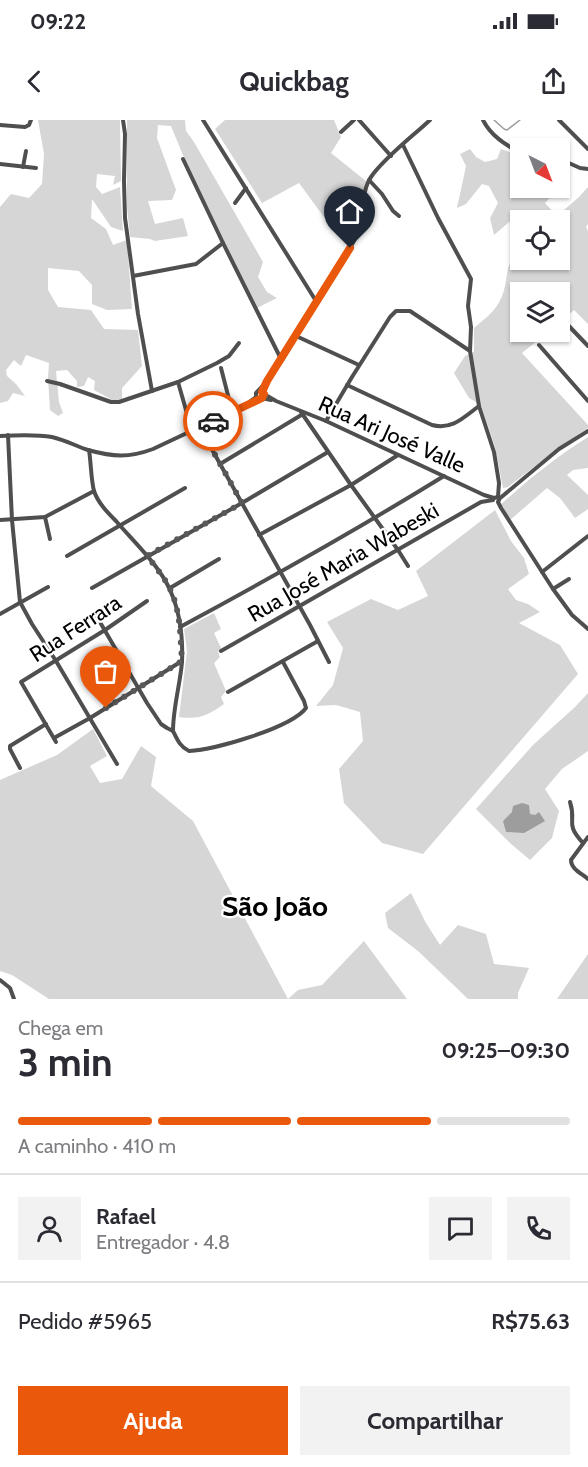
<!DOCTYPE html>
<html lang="pt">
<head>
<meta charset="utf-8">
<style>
  :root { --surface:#fff; --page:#f2f2f3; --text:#2b2b33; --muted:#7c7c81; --line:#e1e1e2; --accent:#ea580c }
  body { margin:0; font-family:Cabin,sans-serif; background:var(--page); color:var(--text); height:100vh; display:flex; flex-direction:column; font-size:22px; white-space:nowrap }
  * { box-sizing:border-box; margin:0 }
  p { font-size:20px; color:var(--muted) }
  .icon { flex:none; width:33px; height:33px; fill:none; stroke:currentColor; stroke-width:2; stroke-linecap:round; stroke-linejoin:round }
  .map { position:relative; height:879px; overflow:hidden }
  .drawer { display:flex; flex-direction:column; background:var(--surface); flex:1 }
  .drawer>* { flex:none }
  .needle { width:39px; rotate:138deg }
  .buttons { position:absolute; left:510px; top:18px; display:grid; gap:12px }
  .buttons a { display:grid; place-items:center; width:60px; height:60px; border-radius:0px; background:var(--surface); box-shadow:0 2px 4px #0004; font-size:30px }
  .pin { position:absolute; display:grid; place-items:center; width:51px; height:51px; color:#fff; margin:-62px -26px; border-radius:50% 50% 50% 0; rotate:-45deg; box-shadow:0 0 6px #0007 }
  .pin .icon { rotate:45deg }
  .courier { position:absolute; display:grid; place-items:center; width:60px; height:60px; margin:-30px; border:4px solid #ea580c; border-radius:50%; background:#fff; color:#222; box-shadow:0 2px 8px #0007 }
  .overview em { font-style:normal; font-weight:700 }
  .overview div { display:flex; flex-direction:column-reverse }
  .overview { display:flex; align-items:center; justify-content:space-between; height:102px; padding:0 18px }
  h1 { font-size:39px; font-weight:700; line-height:45px }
  .bar { display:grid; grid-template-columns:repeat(4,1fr); gap:9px 6px; align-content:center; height:72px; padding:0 18px }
  .bar i { height:8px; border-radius:4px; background:var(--line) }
  .bar .on { background:var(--accent) }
  .bar p { grid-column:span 4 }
  .line { display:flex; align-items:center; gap:15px; padding:0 18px; border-top:2px solid var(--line) }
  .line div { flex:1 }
  .round { display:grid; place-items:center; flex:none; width:63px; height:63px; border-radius:0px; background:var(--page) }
  .button { display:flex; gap:12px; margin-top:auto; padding:12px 18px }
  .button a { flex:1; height:69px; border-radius:0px; background:var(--accent); color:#fff; font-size:24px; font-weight:700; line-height:69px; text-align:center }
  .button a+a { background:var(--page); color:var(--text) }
  .status { display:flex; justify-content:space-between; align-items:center; height:42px; padding:0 30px; background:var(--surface); direction:ltr }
  .status svg { height:16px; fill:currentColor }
  header { display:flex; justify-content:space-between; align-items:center; height:78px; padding:0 18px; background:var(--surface); font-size:27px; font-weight:700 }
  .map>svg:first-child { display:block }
  .green { fill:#d6d6d6 }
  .water { fill:#9d9d9d }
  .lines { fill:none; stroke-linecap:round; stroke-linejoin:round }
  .stream { stroke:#9d9d9d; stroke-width:1.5 }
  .minor { stroke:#4f4f4f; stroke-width:4 }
  .done { stroke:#595959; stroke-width:6; stroke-dasharray:0 10.8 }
  .route { stroke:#ea580c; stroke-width:8 }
  .labels { text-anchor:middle; stroke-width:4.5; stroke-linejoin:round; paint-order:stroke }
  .street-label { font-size:22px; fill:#000; stroke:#fff }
  .district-label { font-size:28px; font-weight:bold; fill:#000; stroke:#fff }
</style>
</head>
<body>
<div class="status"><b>09:22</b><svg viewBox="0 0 49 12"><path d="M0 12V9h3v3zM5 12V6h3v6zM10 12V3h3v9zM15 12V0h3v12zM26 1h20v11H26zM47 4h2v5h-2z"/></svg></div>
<header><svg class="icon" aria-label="back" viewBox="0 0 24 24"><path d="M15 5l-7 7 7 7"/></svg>Quickbag<svg class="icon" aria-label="share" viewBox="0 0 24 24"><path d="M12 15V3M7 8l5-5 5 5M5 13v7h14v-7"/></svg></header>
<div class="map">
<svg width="588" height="879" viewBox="0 0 588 879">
  <rect width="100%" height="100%" fill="#fff"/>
  <g class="green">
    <path d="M38 0H120L121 61 113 65 115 56 97 54 96 67 102 74 120 67 123 111 111 107 92 79 91 98 106 109 113 125 127 120 132 189 107 190 92 184V165L79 151 48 148V170L58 187 91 190 104 209 138 210 142 246 122 268V279L114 281 94 270 95 261 88 257 84 266 77 267V261L67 250 56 251 59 282 63 293 58 296 50 290 48 258 49 243 26 235 21 246 14 240 6 250 7 256 16 264 25 276 13 273 8 281 0 283V87L11 74 29 78 42 64 44 34Z"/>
    <path d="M127 0H185L186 11 194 22 263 142 258 157 267 172 277 178 257 188 192 57 171 6 158 5 157 18 176 70 172 80 148 81 155 104 183 98 188 116 155 121 150 119 130 117 127 87Z"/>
    <path d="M225 0H334L341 17 331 33 366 61 361 79 350 81 329 104 299 63 262 83 215 9Z"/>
    <path d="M470 29 476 37 485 42 497 39 501 29 520 36V68H547L554 73 545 83 557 96 579 77 588 67V104L586 107 588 111V204L574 190 560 202V172H520V212H548L522 233 588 305V308L562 325 508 367 503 368 495 327 481 285 469 278 454 253 465 236 474 232V208C487 197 499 189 504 170 509 152 504 146 520 131V140H560V100L520 101 516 96 494 115 490 98 498 83 489 66 482 64 466 84 457 88 466 46 460 34Z"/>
    <path d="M588 317V348L573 350 567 355 588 375V389L575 398 560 378 547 368 510 400 500 385C528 360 556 337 588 317Z"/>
    <path d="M495 390 511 421 524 438 529 454 508 469 516 480 528 484 540 492 519 503 560 525 578 554 423 734 382 723 344 683 339 649 363 621 360 592 336 585 316 586 333 565 343 528 327 502 371 479 398 490 428 476 416 451Z"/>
    <path d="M214 493 221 509 214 513 221 528 218 532 220 537 214 543 226 571 221 577 224 584C208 595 200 600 179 597L187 531 184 509Z"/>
    <path d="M588 573V631L562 649 545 669 559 691 552 718 530 740 510 723 476 689 533 625 575 587Z"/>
    <path d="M93 609 107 636 90 646 100 663 122 659 141 626 156 637 151 666 193 701 288 879 298 870 322 865 364 821 407 879H49L12 855 0 851V660L57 635Z"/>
    <path d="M411 773 426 803 440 825 458 805 486 814 494 844 529 848 518 873V879H468L418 831 388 808 385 793Z"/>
    <path d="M588 834V879H557Z"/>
  </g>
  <path class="water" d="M522 683 529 685 530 694 535 695 539 692 545 701 524 713 506 712 503 701 512 692 513 686Z"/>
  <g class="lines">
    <path class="stream" d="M494 0 504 9 507 10 520 0"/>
    <g class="minor">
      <path d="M123 0 125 14 124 61 125 98 138 194 152 271"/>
      <path d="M203 0 316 181"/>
      <path d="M359 0 391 36"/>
      <path d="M483 0C491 16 505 24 520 33"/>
      <path d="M559 0 588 29"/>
      <path d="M0 5 25 7 29 5 31 0"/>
      <path d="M341 12 354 0"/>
      <path d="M403 25 438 98 471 159 468 186 471 207 470 231 479 286 494 332 499 363 498 377"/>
      <path d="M183 39 223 123 281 239"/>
      <path d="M560 39 580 48 588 49"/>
      <path d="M0 44 36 48"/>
      <path d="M23 47 26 31"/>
      <path d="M369 60 382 74 393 91 399 96"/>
      <path d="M235 83 246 68"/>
      <path d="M133 156 196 144 223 123"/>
      <path d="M567 204 588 226"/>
      <path d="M296 216 359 245"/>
      <path d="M539 225 588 281"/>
      <path d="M221 248 232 291"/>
      <path d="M47 261 60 264 111 282H119L178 262 217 243 229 236 239 223"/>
      <path d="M178 262 192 311"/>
      <path d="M347 265 432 305C452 310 463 298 479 286"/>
      <path d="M264 274 276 281 326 301 484 375 494 378 498 377 499 380 498 382 501 388 553 469 572 495 588 509"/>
      <path d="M245 285 256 277V273C282 248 297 212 316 181 330 159 346 138 357 115 365 97 360 73 371 57 384 38 413 16 430 0"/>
      <path d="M301 292 351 365 398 430 408 446"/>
      <path d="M326 301 352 257 390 197 396 191H410L470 231"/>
      <path d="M200 308 310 505 329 542"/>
      <path d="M8 315 12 400 20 482 32 504 56 541 117 644"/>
      <path d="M0 316C17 315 35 314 52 317 65 320 76 326 88 330 113 337 129 338 153 329L259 279 262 278 271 280"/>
      <path d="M89 330C91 342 91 360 94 371 98 383 108 393 116 401 134 422 159 445 170 470 180 492 183 518 182 542 180 565 173 588 173 611"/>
      <path d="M220 344 303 294"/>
      <path d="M499 379 559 329 588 311"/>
      <path d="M45 397 50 419"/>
      <path d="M0 400 45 397 94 371"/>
      <path d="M259 415 351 365 398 335"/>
      <path d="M67 436 185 368"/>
      <path d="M542 452 588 416"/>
      <path d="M92 468 242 383 328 332"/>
      <path d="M170 468 219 439"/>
      <path d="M553 469 569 459"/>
      <path d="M0 494 48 467"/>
      <path d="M97 497 147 583 161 604 167 608 173 611C177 619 180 627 189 631 214 630 291 608 306 588L304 581 283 542"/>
      <path d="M180 507C269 459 358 409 444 356"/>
      <path d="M221 531 481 382 493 380"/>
      <path d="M228 572 318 521"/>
      <path d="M54 618 90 598 182 541"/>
      <path d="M56 622 21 562 105 510 147 481"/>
      <path d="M20 648 10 629V626L46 604"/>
      <path d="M570 682C577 703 564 702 583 723"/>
      <path d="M588 717 571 740C571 749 581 753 588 759"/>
      <path d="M0 860 10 868 14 879"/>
    </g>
  </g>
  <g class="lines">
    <path class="done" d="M106 588 182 541C180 516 181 490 169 467 163 456 155 446 147 436L242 383 200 308 213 301"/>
    <path class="route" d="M213 301 262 278 264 274 262 272 267 261 350 128"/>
  </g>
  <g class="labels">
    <g class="street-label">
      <text transform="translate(392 314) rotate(24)" y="8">Rua Ari José Valle</text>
      <text transform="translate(343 442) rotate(-30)" y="8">Rua José Maria Wabeski</text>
      <text transform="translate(75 508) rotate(-33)" y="8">Rua Ferrara</text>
    </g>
    <g class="district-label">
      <text x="275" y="796">São João</text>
    </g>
  </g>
</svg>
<div class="buttons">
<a><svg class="needle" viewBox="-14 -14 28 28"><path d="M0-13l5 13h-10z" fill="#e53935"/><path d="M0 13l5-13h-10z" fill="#7c7c81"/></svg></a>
<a><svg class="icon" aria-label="locate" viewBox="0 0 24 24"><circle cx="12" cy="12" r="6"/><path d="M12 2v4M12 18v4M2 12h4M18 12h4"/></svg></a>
<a><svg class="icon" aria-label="layers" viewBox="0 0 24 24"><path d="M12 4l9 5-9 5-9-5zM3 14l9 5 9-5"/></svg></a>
</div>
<div class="pin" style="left:106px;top:588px;background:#ea580c"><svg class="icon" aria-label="bag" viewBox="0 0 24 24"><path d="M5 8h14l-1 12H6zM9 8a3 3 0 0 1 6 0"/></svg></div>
<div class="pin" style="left:350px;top:128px;background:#1f2937"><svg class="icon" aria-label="home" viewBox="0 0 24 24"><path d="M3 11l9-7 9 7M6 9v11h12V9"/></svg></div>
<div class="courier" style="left:213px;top:301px"><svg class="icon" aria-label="car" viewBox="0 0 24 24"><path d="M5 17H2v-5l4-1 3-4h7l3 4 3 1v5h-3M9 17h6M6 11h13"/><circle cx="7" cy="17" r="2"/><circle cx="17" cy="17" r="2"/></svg></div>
</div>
<section class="drawer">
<div class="overview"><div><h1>3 min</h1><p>Chega em</p></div><em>09:25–09:30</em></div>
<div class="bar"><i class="on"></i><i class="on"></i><i class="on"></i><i></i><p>A caminho · 410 m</p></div>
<div class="line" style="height:108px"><a class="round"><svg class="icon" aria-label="person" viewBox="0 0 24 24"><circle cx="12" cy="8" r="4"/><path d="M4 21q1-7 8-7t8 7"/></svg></a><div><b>Rafael</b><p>Entregador · 4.8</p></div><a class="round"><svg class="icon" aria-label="chat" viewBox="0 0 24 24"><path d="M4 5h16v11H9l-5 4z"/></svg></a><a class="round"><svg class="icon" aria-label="phone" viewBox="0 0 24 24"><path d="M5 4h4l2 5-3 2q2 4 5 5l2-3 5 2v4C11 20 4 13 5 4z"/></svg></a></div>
<div class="line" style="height:78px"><div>Pedido #5965</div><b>R$75.63</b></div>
<div class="button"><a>Ajuda</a><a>Compartilhar</a></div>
</section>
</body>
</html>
